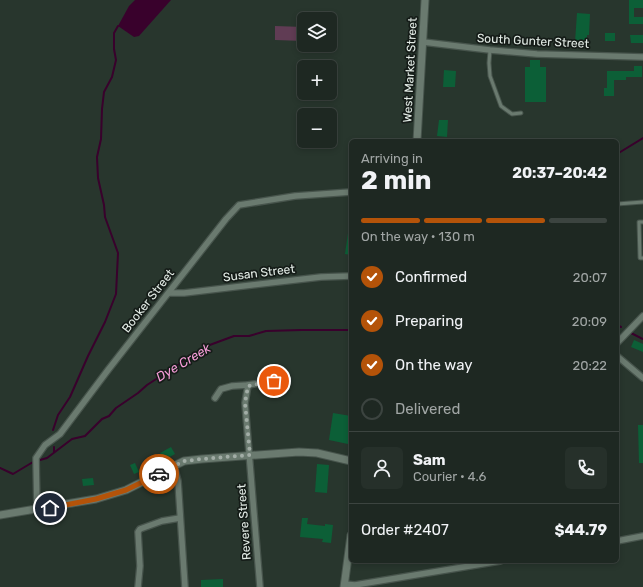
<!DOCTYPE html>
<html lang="en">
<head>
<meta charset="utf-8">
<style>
  :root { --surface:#1e2822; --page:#26302a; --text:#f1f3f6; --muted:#a1a6a5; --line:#3c4440; --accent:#b45309 }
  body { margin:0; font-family:Rubik,sans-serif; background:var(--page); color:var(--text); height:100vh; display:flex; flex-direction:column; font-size:15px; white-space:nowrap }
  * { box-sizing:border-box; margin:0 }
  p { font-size:13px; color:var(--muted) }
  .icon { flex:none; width:22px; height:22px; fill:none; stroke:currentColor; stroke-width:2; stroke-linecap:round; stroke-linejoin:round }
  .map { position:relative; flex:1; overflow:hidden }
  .details { position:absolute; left:349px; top:139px; width:270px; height:424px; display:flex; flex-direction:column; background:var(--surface); border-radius:6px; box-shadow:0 2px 6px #0003,0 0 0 1px var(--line) }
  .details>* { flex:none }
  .tools { position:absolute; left:297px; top:12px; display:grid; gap:8px }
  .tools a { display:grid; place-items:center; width:40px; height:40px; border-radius:6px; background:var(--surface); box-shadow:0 2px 6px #0003,0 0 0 1px var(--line); font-size:20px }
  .pin { position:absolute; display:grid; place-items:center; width:34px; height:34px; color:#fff; margin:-17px; border:2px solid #fff; border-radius:50%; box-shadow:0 1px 4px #0007 }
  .courier { position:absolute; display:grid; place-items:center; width:40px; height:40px; margin:-20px; border:3px solid #b45309; border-radius:50%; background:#fff; color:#222; box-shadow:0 1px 5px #0007 }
  .summary em { font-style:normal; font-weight:700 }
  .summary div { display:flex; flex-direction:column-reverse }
  .summary { display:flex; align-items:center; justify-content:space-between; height:68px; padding:0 12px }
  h1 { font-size:26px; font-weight:700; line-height:30px }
  .bar { display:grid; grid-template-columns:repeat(4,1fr); gap:6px 4px; align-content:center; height:48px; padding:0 12px }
  .bar i { height:5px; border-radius:3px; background:var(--line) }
  .bar .selected { background:var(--accent) }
  .bar p { grid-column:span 4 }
  .line { display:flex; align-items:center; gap:10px; padding:0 12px; border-top:1px solid var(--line) }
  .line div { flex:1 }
  .round { display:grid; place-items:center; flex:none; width:42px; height:42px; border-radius:6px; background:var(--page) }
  ol { padding:0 12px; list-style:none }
  li { display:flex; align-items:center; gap:12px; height:44px }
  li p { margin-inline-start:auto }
  li .icon { padding:4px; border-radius:50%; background:var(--accent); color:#fff; stroke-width:4 }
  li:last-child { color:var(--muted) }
  li i { width:22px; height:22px; border:2px solid var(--line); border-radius:50% }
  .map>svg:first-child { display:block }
  .green { fill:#603c54 }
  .water { fill:#39012c }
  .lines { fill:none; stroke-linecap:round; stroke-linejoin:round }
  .stream { stroke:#39012c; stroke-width:2 }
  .building { fill:#0c5f37 }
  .service-casing { stroke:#47544c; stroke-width:5 }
  .minor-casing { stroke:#47544c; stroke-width:8 }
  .tertiary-casing { stroke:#47544c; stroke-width:9 }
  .service { stroke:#6a7a6f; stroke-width:3 }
  .minor { stroke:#6a7a6f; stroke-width:5.5 }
  .tertiary { stroke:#6a7a6f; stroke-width:7 }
  .done { stroke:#a2ada6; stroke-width:4; stroke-dasharray:0 7.2 }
  .route { stroke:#b45309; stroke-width:5 }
  .labels { text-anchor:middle; stroke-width:3.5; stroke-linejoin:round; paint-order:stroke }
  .street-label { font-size:12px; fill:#e4ede7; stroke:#151c18 }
  .water-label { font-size:13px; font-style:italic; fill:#f69dd8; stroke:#151c18 }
</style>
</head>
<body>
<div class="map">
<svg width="643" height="587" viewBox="0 0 643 587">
  <rect width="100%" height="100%" fill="#28362d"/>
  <path class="green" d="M275 26 304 27V41L275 40Z"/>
  <path class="water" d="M135 0H171L139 36 134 37 118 26 129 6Z"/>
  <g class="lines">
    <g class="stream">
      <path d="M617 154 643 138"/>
      <path d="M617 325 621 327"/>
      <path d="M631 333 643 339"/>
      <path d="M53 430 58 415 70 397 88 356 105 322 116 294 118 253 105 217 104 205 98 178 97 157 101 139 102 109 104 92 112 77 116 60 114 49V33L118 26"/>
      <path d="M54 447V452"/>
      <path d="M40 460 47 458 72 439 85 436 102 419 109 416 116 408 138 393 147 385 207 346 234 336H249L266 331 302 330H351"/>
      <path d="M0 468 13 474 33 462"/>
    </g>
  </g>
  <g class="building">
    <path d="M629 0H643V8H634V17H643V24H629Z"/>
    <path d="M577 13 590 14 589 35H587V42H575Z"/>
    <rect x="605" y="33" width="10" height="8"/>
    <path d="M630 35H643V43H631Z"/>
    <path d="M530 60H540V67H546V102H525V67H530Z"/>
    <path d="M634 66H642V77H626V80H614V96H604V88H607V71H634Z"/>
    <path d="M444 70 456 71 455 87H443Z"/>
    <path d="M439 120H448L447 137 437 136Z"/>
    <path d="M348 233H351V255L345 254Z"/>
    <path d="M634 340 643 344V352L631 347Z"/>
    <path d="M333 413 351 416V429L348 444 329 440Z"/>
    <path d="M638 425H643V463H639Z"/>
    <path d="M171 447 175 454 164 460 160 453Z"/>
    <path d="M135 463 139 472 134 474 130 465Z"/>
    <path d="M317 464 329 465 327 493 315 492Z"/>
    <path d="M93 478 94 485 83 486 82 479Z"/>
    <path d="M302 518H308L307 524 325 526V524L333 525 331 543 322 542 323 539 300 537Z"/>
    <path d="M223 579V587H201V580Z"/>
  </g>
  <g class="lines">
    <defs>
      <g id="service">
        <path d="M490 50 489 63 490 76 501 106 512 114 521 113"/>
        <path d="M617 204 643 202"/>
        <path d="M643 222H639L640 258H643"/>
      </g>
      <g id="minor">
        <path d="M423 42 490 50 537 54 643 57"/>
        <path d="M169 293H184L321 277 351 276"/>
        <path d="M617 343 643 316"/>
        <path d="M617 356 643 378"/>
        <path d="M248 385 245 403 260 587"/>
        <path d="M215 398 221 389 232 386 248 385 287 379"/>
        <path d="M174 466 178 481 185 587"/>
        <path d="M37 509 36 458 45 445 60 434 108 370 226 219 239 205 295 196 351 192"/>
        <path d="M617 541 643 536"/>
        <path d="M344 584 355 585 500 561"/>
        <path d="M138 587 140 566 138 532 140 529 162 521 180 518"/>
      </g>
      <g id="tertiary">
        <path d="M417 141 425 0"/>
        <path d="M0 515 96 499 126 490 184 461 202 459 299 452 317 453 351 461"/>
        <path d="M344 587 351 535"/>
      </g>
    </defs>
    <use href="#service" class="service-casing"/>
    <use href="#minor" class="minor-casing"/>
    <use href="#tertiary" class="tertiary-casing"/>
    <use href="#service" class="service"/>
    <use href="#minor" class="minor"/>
    <use href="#tertiary" class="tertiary"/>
  </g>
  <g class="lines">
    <path class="done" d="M159 474 184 461 202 459 250 455 245 403 248 386 274 381"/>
    <path class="route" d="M50 508 96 499 126 490 159 474"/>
  </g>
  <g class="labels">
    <g class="street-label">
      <text transform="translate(533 41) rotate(3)" y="4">South Gunter Street</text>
      <text transform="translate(410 70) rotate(-87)" y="4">West Market Street</text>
      <text transform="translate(259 273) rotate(-7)" y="4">Susan Street</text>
      <text transform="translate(148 301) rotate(-52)" y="4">Booker Street</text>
      <text transform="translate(244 522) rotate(-94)" y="4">Revere Street</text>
    </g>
    <g class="water-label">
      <text transform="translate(183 362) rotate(-31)" y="5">Dye Creek</text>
    </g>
  </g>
</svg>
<div class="tools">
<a><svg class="icon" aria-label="layers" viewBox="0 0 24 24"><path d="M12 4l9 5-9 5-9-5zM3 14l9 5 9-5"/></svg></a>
<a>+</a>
<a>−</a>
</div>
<div class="pin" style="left:274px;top:381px;background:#ea580c"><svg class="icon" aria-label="bag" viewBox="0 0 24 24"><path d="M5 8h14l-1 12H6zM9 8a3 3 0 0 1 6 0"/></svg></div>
<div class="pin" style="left:50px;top:508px;background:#1f2937"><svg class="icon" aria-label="home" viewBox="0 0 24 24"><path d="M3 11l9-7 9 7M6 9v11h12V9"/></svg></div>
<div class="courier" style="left:159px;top:474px"><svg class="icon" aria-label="car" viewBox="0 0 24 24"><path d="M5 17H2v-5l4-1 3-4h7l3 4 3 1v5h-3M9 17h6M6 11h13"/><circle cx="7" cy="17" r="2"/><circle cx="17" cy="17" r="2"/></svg></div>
<section class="details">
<div class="summary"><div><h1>2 min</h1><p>Arriving in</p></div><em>20:37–20:42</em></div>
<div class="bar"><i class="selected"></i><i class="selected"></i><i class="selected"></i><i></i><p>On the way · 130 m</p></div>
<ol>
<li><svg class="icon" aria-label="check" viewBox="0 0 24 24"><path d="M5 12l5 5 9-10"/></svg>Confirmed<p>20:07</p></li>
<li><svg class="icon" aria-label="check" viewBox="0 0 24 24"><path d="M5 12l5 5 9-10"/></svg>Preparing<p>20:09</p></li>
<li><svg class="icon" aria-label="check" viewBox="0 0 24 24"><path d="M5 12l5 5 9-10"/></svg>On the way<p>20:22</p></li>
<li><i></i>Delivered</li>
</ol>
<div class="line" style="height:72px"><a class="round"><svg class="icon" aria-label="person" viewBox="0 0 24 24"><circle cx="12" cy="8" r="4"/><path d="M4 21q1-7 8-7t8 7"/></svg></a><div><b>Sam</b><p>Courier · 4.6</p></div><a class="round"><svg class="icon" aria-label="phone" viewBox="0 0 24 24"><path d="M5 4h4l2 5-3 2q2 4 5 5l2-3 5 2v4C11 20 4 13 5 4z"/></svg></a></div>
<div class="line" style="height:52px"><div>Order #2407</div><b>$44.79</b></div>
</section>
</div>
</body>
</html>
